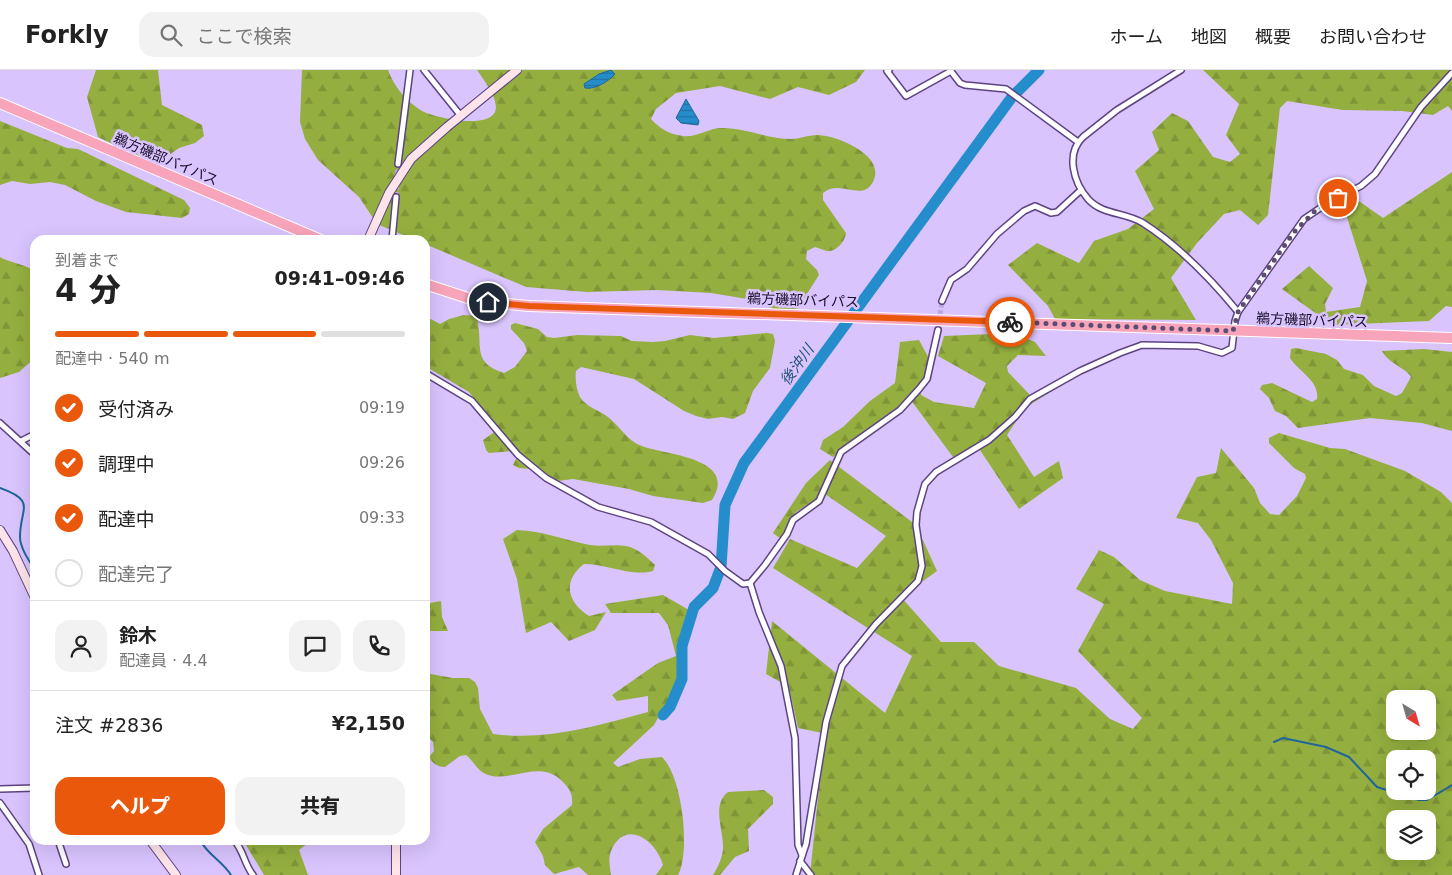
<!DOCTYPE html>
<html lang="ja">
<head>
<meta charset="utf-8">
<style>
  :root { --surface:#fff; --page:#f2f2f2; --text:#222; --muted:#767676; --line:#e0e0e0; --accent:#ea580c }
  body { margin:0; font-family:"DejaVu Sans","Noto Sans JP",sans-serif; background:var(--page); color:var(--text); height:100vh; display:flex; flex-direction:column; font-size:19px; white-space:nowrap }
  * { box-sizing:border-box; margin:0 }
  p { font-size:16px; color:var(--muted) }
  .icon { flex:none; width:28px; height:28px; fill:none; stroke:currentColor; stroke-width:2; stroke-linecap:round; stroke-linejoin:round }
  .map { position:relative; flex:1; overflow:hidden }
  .drawer { position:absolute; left:30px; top:165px; width:400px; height:610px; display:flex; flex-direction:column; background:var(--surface); border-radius:15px; box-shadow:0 5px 20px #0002 }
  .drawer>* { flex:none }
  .needle { width:32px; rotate:143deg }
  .controls { position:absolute; left:1386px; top:620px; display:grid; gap:10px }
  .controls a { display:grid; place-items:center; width:50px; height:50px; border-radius:10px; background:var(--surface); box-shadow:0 5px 20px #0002; font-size:25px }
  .pin { position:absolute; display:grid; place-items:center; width:42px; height:42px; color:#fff; margin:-21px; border:2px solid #fff; border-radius:50%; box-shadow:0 1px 5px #0007 }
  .courier { position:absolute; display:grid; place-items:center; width:50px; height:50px; margin:-25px; border:4px solid #ea580c; border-radius:50%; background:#fff; color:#222; box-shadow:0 1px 6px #0007 }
  .summary em { font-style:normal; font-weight:800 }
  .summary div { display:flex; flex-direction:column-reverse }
  .summary { display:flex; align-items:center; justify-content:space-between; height:85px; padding:0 25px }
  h1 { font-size:32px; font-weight:800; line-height:38px }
  .bar { display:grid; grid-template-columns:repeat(4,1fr); gap:8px 5px; align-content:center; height:60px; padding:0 25px }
  .bar i { height:6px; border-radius:4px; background:var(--line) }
  .bar .selected { background:var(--accent) }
  .bar p { grid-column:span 4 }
  .line { display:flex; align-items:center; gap:12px; padding:0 25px; border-top:1px solid var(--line) }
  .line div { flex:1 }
  .round { display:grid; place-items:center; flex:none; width:52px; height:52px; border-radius:15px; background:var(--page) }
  ol { padding:0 25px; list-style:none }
  li { display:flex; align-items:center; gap:15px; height:55px }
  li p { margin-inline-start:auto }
  li .icon { padding:5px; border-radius:50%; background:var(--accent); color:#fff; stroke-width:4 }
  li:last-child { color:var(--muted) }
  li i { width:28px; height:28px; border:2px solid var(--line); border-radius:50% }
  .button { display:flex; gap:10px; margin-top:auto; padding:10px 25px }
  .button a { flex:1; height:58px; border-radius:15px; background:var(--accent); color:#fff; font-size:20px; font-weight:800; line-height:58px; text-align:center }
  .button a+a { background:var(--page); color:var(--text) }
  header { display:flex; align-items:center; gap:30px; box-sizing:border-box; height:70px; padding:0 25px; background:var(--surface); border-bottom:1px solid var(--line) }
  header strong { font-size:24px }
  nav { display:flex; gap:28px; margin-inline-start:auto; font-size:18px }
  .search { width:350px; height:45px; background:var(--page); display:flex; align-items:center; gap:12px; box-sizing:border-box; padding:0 18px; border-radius:15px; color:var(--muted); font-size:19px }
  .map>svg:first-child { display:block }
  .forest { fill:url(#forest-firs); fill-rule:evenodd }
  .water { fill:url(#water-rules); stroke:#21669a }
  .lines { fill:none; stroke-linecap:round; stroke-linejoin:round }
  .stream { stroke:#21669a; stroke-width:2 }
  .river { stroke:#258dcc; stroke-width:11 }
  .street-tunnel { stroke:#bca8de; stroke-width:5; stroke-dasharray:5 2.5; stroke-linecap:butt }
  .street-casing { stroke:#5d4381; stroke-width:8 }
  .secondary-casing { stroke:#5d4381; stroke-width:10 }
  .highway-casing { stroke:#fff; stroke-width:12 }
  .street { stroke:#fff; stroke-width:5 }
  .secondary { stroke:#fde4eb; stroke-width:8 }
  .highway { stroke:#f8a4bb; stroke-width:10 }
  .done { stroke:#5b4c72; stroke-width:5; stroke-dasharray:0 9 }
  .route { stroke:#ea580c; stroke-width:6 }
  .labels { text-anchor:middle; stroke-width:5; stroke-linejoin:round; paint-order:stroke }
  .street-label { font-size:14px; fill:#170c26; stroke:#d9c4fe }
  .water-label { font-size:15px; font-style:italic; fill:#225476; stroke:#d9c4fe }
</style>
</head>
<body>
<header>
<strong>Forkly</strong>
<div class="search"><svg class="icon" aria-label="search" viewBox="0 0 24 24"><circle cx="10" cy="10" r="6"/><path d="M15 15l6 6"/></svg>ここで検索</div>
<nav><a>ホーム</a><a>地図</a><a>概要</a><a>お問い合わせ</a></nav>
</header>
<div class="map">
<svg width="1452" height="805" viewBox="0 0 1452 805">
  <defs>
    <pattern id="forest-firs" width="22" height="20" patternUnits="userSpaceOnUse" patternTransform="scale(1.25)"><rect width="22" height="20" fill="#94af3f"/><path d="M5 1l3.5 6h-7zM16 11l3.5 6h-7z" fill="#7f9537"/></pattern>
    <pattern id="water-rules" width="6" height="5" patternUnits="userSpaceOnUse" patternTransform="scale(1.25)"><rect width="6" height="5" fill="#258dcc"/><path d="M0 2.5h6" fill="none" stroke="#1f72a5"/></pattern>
  </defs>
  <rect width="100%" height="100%" fill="#d9c4fe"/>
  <g class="forest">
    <path d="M96 0H158L162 35 202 55 204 66 195 73 179 78 165 88 146 90 98 67 87 27Z"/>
    <path d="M302 0H388C394 17 407 32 422 41 435 48 487 59 495 42 500 30 483 9 477 0H865L856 12 829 25 798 17 770 29 720 16 676 23 656 39 651 49C660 59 669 64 683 66 696 68 710 57 723 58 746 58 768 69 791 69 799 69 808 65 817 65 837 65 891 87 871 115 860 130 839 109 823 123V130L846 163C845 172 836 182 827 181 822 180 820 178 815 177L807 181 806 189 817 200 819 205 798 238 787 244 747 229 711 223 657 220 587 222 526 217 425 174V170H415L377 154 359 127 318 90 305 69 300 52Z"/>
    <path d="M1203 0H1452V41L1448 36 1433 45 1402 41 1343 40 1287 31 1280 38 1268 145 1258 155 1240 140 1224 144 1197 173 1171 208 1196 250 1055 249 1048 236 1008 195 1037 173 1079 193 1094 171 1128 159 1154 139 1135 101 1159 80 1152 62 1172 43 1188 51 1213 87 1230 92 1240 84 1226 65 1239 34Z"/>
    <path d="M0 51 67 78 78 79 184 130 190 138 189 144 182 148 126 142 96 131 65 115 50 112 30 114 12 111 0 115Z"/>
    <path d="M1452 102V237L1446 236 1429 251 1332 255 1282 219 1309 196 1333 218 1325 234 1326 242 1360 237 1367 211 1345 141 1359 131 1383 148Z"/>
    <path d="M0 187C10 193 21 193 31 199L35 210 32 227 35 230V288L19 302 0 308Z"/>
    <path d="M464 245 476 246C485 273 469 292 504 303L515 297 527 281 524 273 511 259V255L515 253 538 259 547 267 554 268 577 265 621 266 632 271 653 272 665 271 690 265 714 268 767 263 773 264 775 271 770 298 753 321 745 343 733 349 722 347 708 349 696 346 684 341 634 309 581 297 576 301C575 309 576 319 580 327 586 337 599 340 608 347 620 356 627 371 642 376 664 385 739 387 712 430L703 433 653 426 629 419 573 409 558 411 530 399 519 398 513 395 517 387 513 381 489 383 486 380 483 370 493 363 496 356 469 322 425 296V246L440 254 449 249Z"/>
    <path d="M1013 263 1035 272 1046 286 1018 285 1007 296 1008 302 1030 325 1052 315 1055 319 1025 338 1007 365 1034 407 1059 391 1063 408 1019 439 980 380 953 387 910 329 833 387 820 379 823 370 843 357 870 331 895 313 900 272 919 270 932 294 931 300 921 311V325L934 332 974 338 986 313 938 286 944 266Z"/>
    <path d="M1296 278 1326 284 1337 290 1344 299 1363 305 1374 316 1396 326 1402 323 1411 307C1406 298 1389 294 1382 281L1424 279 1452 282V361L1422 353 1370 348 1298 358 1286 346 1275 341 1269 328 1260 319 1262 315 1272 313 1312 332 1317 329C1320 311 1298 301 1290 288L1291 279Z"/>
    <path d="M1279 363 1330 378 1345 379 1405 401 1441 422 1452 433V805H810L819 718 827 664 798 658 789 617 766 604 772 551 885 643 912 586 773 498 790 469 857 498 886 466 825 424 796 442 781 469 773 463 806 413 830 390 916 455 937 501 901 527 941 572H974L999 596 1076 618 1110 649 1133 659 1142 648 1078 581 1104 534 1076 519 1099 480 1114 487 1140 510 1165 521 1232 534 1233 513 1211 470 1198 453 1176 448 1197 407 1216 403 1221 378 1254 418 1260 433 1270 444 1279 445 1297 426 1306 408 1305 404 1294 398 1269 373V368ZM1395 629H1428V661H1395ZM1395 689H1428V721H1395ZM1395 749H1428V781H1395Z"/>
    <path d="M517 460C542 461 565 470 590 475 602 477 614 474 626 476 637 478 647 487 655 495L653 501C631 507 607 494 584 494 562 511 567 532 589 546L606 542 595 560 569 571 551 552 526 563 517 509 503 469Z"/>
    <path d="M663 525 689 540 680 569 678 609 671 625 654 655 613 693 618 697 640 689 662 687C682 706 691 781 678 805H656L663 795C656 770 625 748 611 781 608 788 610 798 611 805H588L579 797 554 804 545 795 543 786 535 772 543 759 572 735C573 724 570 719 562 711 541 690 514 710 492 706 477 703 476 693 466 685L460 686 445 697C438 697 433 694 429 687L434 681 433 672 425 664V603L453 608H469L475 612 478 618 480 639 493 664C546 671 597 656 648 642V626L617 631 612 625 658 593 676 586 668 555 659 543H611L605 534Z"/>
    <path d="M441 531 442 547 448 561H425V534Z"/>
    <path d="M764 720 773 727V734L748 759 749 781 735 787 720 805H713C718 797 722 789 723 779 724 761 711 735 728 722Z"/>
    <path d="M243 770H312L299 780 308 805H264Z"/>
  </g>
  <g class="water">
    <path d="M611 0 615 4C609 11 595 20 585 18L584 14 599 4Z"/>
    <path d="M686 29 699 51 698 55 681 53 676 48Z"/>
  </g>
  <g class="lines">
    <g class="stream">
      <path d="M0 418C37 431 20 438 20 467 20 477 29 492 35 499"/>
      <path d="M1274 672 1283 668 1326 677 1349 687 1377 717 1419 730H1427L1452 715"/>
      <path d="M200 770C207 784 222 791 231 805"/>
    </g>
    <path class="river" d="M663 645 670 637 682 609V576L694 537 713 518 721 497 725 435 744 393 1012 27 1039 0"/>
    <g class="street-tunnel">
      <path d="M396 127 398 94"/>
      <path d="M938 260 942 231"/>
    </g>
    <defs>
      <g id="street">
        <path d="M424 0 461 46"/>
        <path d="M889 0 887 1 906 26 951 1"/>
        <path d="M950 0 960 13 965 15 1006 19 1078 72"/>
        <path d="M1181 0 1117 40 1083 67C1065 84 1074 113 1088 129 1102 145 1125 142 1143 153 1179 176 1211 209 1238 242"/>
        <path d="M398 94 410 0"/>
        <path d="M392 170 396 127"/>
        <path d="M942 231 951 210 967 199 997 164 1024 141 1035 136 1051 143 1057 142 1081 120"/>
        <path d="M425 303 472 331 518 385 546 408 598 437 651 452 708 484 725 501 743 514 750 513 765 495 787 464 793 450 819 431 841 382 900 340 919 319 927 309 938 260"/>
        <path d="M0 353 35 385"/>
        <path d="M21 371 35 364"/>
        <path d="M750 513 759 542 781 596 795 668 798 775 802 785"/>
        <path d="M0 719 35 718"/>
        <path d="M0 733 29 774 39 805"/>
        <path d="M58 770 66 794"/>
        <path d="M234 770C244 781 244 794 253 805"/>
        <path d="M800 791 811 805"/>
        <path d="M796 805 806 774 826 652 842 596 876 554 918 511 922 496 916 455 917 442 925 414 936 402 989 370 1015 347 1030 329 1080 301 1120 283 1142 275 1198 276 1222 283 1232 278 1235 251 1238 242 1304 149 1329 132 1361 116 1375 104 1421 37 1452 3"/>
      </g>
      <g id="secondary">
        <path d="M368 170 389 123 411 89 447 57 517 0"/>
        <path d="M0 460 13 481 35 528"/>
        <path d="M150 770 176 805"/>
        <path d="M396 770V805"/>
      </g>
      <g id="highway">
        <path d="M0 33 321 170"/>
        <path d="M425 214 477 231 529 236 1452 268"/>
      </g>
    </defs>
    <use href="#street" class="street-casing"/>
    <use href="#secondary" class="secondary-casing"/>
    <use href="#highway" class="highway-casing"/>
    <use href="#street" class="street"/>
    <use href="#secondary" class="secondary"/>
    <use href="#highway" class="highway"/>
  </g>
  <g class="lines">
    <path class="done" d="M1010 252 1233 261 1238 242 1294 162 1316 140 1338 128"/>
    <path class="route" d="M488 232 529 236 1010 252"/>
  </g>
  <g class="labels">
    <g class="street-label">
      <text transform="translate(166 89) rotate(23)" y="5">鵜方磯部バイパス</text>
      <text transform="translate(803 230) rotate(2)" y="5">鵜方磯部バイパス</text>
      <text transform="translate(1312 250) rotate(2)" y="5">鵜方磯部バイパス</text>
    </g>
    <g class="water-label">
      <text transform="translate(797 295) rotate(-54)" y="5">後沖川</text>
    </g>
  </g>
</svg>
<div class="controls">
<a><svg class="needle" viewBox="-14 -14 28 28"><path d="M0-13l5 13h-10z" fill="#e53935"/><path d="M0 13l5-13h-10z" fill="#767676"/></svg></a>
<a><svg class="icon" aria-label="locate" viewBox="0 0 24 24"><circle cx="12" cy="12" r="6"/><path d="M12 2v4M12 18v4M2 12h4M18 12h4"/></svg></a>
<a><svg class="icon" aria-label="layers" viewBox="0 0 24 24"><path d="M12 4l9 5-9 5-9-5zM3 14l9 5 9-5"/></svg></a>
</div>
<div class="pin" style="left:1338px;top:128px;background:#ea580c"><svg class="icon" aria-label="bag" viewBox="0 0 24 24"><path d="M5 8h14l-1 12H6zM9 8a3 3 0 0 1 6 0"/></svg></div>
<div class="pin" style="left:488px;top:232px;background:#1f2937"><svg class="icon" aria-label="home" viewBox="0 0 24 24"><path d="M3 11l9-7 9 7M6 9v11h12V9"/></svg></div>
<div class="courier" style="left:1010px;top:252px"><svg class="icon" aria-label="bike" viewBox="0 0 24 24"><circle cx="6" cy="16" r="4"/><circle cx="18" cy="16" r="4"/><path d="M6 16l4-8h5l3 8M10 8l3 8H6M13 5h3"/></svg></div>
<section class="drawer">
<div class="summary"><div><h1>4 分</h1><p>到着まで</p></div><em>09:41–09:46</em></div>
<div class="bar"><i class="selected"></i><i class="selected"></i><i class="selected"></i><i></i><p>配達中 · 540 m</p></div>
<ol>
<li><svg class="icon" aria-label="check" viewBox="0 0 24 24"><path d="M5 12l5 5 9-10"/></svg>受付済み<p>09:19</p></li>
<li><svg class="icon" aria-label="check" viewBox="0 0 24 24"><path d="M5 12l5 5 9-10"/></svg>調理中<p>09:26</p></li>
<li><svg class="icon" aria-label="check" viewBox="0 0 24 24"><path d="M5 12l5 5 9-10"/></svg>配達中<p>09:33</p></li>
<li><i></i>配達完了</li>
</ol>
<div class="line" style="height:90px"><a class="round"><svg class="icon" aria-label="person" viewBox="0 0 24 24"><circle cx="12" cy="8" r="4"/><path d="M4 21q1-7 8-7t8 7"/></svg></a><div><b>鈴木</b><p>配達員 · 4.4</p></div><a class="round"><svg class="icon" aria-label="chat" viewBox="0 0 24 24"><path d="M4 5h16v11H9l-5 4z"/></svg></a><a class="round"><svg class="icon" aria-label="phone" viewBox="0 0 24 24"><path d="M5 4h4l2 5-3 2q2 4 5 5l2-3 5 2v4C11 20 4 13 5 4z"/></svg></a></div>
<div class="line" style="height:65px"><div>注文 #2836</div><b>¥2,150</b></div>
<div class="button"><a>ヘルプ</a><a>共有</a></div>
</section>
</div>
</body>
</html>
